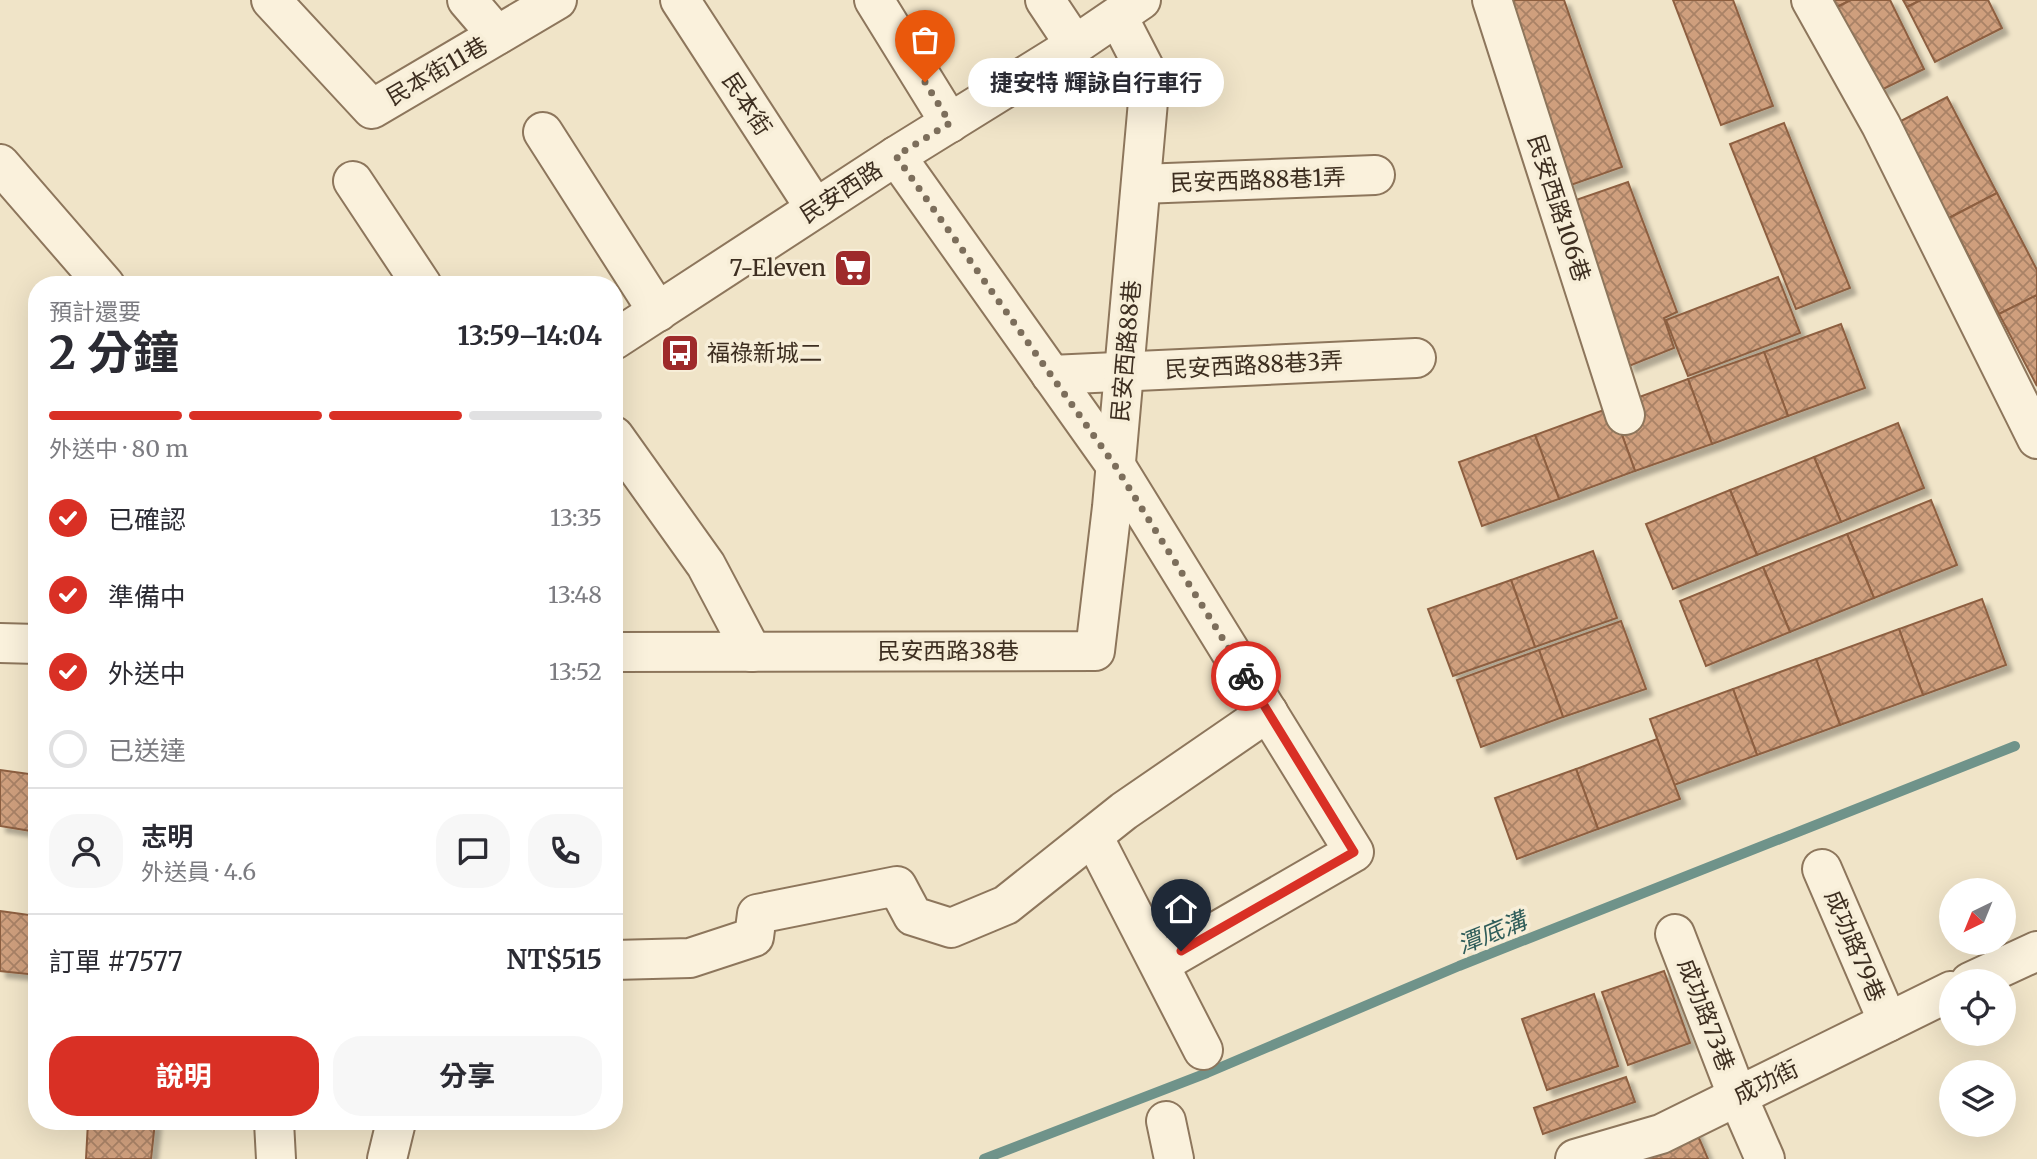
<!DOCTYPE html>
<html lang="zh-TW">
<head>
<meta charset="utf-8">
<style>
  :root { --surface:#fff; --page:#f7f7f7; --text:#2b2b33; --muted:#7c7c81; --line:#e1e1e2; --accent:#d93025 }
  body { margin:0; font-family:Merriweather,"Noto Sans TC",serif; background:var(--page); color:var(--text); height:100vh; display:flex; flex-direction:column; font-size:26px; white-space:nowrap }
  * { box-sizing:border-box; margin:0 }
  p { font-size:23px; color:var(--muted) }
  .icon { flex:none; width:38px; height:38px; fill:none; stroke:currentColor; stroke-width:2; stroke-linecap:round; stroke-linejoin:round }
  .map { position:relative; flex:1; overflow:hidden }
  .panel { position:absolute; left:28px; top:276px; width:595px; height:854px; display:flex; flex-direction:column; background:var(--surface); border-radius:28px; box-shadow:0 7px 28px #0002 }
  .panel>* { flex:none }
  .needle { width:46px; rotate:223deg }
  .buttons { position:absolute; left:1939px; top:878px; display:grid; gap:14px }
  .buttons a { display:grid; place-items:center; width:77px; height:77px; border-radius:50%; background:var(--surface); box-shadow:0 7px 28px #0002; font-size:35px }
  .pin { position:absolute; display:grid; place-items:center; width:60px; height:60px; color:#fff; margin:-72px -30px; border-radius:50% 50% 50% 0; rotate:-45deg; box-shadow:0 0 7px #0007 }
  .pin .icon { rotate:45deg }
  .courier { position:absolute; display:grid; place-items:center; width:70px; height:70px; margin:-35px; border:5px solid #d93025; border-radius:50%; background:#fff; color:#222; box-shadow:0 2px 9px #0007 }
  .bubble { position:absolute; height:49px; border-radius:24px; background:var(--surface); box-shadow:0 7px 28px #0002; font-size:23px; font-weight:700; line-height:49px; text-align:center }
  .summary em { font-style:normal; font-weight:700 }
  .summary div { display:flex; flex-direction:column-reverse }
  .summary { display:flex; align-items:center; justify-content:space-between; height:119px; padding:0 21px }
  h1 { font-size:46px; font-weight:700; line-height:52px }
  .bar { display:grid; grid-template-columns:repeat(4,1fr); gap:10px 7px; align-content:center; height:84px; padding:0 21px }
  .bar i { height:9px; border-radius:5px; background:var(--line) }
  .bar .active { background:var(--accent) }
  .bar p { grid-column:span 4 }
  .line { display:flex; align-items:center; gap:18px; padding:0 21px; border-top:2px solid var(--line) }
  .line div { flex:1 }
  .round { display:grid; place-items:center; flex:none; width:74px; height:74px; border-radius:28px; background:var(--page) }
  ol { padding:0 21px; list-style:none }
  li { display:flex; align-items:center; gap:21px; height:77px }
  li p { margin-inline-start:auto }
  li .icon { padding:7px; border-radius:50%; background:var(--accent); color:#fff; stroke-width:4 }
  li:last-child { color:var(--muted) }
  li i { width:38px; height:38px; border:4px solid var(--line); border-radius:50% }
  .primary-button { display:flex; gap:14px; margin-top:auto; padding:14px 21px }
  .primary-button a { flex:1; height:80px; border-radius:28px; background:var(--accent); color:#fff; font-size:28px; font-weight:700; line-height:80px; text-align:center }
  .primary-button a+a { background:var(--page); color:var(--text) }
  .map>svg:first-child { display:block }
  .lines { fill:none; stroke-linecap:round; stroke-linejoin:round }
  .stream { stroke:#6f938a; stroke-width:10 }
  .building { fill:url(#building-cross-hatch); stroke:#8d5f41; stroke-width:2; filter:url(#shadow) }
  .minor-casing { stroke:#8d765c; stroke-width:42 }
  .minor { stroke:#faf1dc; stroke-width:38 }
  .done { stroke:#7c6e5b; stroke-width:7; stroke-dasharray:0 12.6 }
  .route { stroke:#d93025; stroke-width:9 }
  .labels { text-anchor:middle; stroke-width:7; stroke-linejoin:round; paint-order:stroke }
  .street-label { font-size:23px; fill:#3d2e20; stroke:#f7eed8 }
  .poi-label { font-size:23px; fill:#3d2e20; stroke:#f7eed8; text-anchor:end }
  .water-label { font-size:24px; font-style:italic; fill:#2f5d5a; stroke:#f7eed8 }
</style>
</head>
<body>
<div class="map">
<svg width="2037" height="1159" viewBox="0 0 2037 1159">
  <defs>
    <pattern id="building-cross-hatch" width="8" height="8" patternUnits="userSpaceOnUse" patternTransform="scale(1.75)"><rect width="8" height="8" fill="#cf9f7d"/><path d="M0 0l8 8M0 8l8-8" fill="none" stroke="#a98266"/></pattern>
    <filter id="shadow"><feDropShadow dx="6" dy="6" stdDeviation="2" flood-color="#0004"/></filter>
  </defs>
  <rect width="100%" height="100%" fill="#f0e4c8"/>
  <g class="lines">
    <path class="stream" d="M984 1159 1207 1073 1459 966 2015 746"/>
  </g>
  <g class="building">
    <path d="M1516 0H1564L1622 167 1568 186 1504 4Z"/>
    <path d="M1673 0H1733L1773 106 1721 125Z"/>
    <path d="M1823 0H1851L1829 11Z"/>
    <path d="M1851 0H1890L1924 69 1871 95 1829 11Z"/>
    <path d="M1903 0H1921L1907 7Z"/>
    <path d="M1921 0H1988L2002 28 1935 62 1907 7Z"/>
    <path d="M1947 97 1997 193 1949 218 1899 122Z"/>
    <path d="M1784 123 1850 288 1796 309 1730 144Z"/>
    <path d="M1628 182 1677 312 1664 318 1674 348 1629 366 1570 202Z"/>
    <path d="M1997 193 2037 270V295L1999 314 1949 218Z"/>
    <path d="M1778 277 1800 333 1688 376 1666 320Z"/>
    <path d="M2037 295V386L1999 314Z"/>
    <path d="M1841 324 1865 388 1788 416 1764 352Z"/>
    <path d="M1764 352 1788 416 1712 444 1688 379Z"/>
    <path d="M1688 379 1712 444 1635 471 1612 407Z"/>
    <path d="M1612 407 1635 471 1559 499 1535 435Z"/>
    <path d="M1898 423 1924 488 1841 522 1814 457Z"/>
    <path d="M1535 435 1559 499 1482 526 1459 462Z"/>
    <path d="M1814 457 1841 522 1757 555 1730 490Z"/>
    <path d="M1730 490 1757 555 1673 589 1646 524Z"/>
    <path d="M1931 500 1957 565 1874 598 1847 534Z"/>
    <path d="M1847 534 1874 598 1790 632 1763 567Z"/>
    <path d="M1593 551 1617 618 1535 647 1511 580Z"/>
    <path d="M1763 567 1790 632 1706 666 1680 601Z"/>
    <path d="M1511 580 1535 647 1453 676 1428 609Z"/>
    <path d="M1982 599 2006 665 1923 695 1899 629Z"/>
    <path d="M1621 621 1646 689 1563 717 1539 650Z"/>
    <path d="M1899 629 1923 695 1840 725 1816 659Z"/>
    <path d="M1539 650 1563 717 1481 747 1457 680Z"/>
    <path d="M1816 659 1840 725 1757 755 1733 689Z"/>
    <path d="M1733 689 1757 755 1674 785 1650 719Z"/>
    <path d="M1657 739 1680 799 1598 829 1576 769Z"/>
    <path d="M1576 769 1598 829 1517 859 1495 798Z"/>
    <path d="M0 770 37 775V832L0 826Z"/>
    <path d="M0 911 37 916V975L0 971Z"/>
    <path d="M1664 971 1690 1043 1628 1065 1602 992Z"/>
    <path d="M1594 994 1618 1066 1547 1090 1522 1019Z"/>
    <path d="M1626 1077 1635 1102 1543 1134 1534 1108Z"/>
    <path d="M88 1122H155L151 1159H86Z"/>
    <path d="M1692 1122 1708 1159H1621Z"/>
  </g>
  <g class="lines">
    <defs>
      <g id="minor">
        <path d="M271 0 372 109 557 0"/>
        <path d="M467 0 497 35"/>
        <path d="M680 0 815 208"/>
        <path d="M874 0 950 123"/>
        <path d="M1045 0 1075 45"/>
        <path d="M1492 0 1625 415"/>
        <path d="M1811 0 1881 125 2037 439"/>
        <path d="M543 132 658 312"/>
        <path d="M896 156 1116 466 1354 852 1160 964"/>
        <path d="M0 164 105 285"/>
        <path d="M353 181 422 285"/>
        <path d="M1141 184 1375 175"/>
        <path d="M614 340 896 156 1075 45 1141 0"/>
        <path d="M1051 375 1416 358"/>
        <path d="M614 436 706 565 752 652"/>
        <path d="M0 643 37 644"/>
        <path d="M614 652 1095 651 1112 507 1150 79 1118 17"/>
        <path d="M1093 836 1203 1050"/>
        <path d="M1822 869 1888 1022"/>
        <path d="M1675 934 1737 1095 1765 1159"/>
        <path d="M614 960 690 958 754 937 757 914 897 886 913 916 951 928 1006 905 1124 811 1268 712"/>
        <path d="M1970 982 2037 951"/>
        <path d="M1166 1121 1174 1159"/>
        <path d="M274 1122 276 1159"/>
        <path d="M387 1159 396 1122"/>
        <path d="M1575 1159 1661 1134 1951 991"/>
      </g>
    </defs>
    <use href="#minor" class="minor-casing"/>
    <use href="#minor" class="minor"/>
  </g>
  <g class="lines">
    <path class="done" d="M925 82 950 123 896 156 1116 467 1246 676"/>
    <path class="route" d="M1181 951 1354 852 1246 676"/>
  </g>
  <defs>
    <symbol id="supermarket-square" viewBox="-11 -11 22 22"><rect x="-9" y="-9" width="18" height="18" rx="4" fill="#9e2a2b" stroke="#f7eed8"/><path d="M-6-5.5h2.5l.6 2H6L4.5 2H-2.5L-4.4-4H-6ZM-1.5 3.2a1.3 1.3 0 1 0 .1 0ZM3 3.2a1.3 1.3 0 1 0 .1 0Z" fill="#fff"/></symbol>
    <symbol id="bus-square" viewBox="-11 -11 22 22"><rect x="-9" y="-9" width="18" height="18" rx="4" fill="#9e2a2b" stroke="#f7eed8"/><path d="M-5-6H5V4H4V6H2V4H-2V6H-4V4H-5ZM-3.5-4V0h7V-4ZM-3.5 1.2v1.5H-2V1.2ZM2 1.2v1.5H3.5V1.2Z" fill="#fff"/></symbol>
  </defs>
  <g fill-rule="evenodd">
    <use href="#supermarket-square" x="831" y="246" width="44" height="44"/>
    <use href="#bus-square" x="658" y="331" width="44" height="44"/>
  </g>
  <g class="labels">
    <g class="street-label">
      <text transform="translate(437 71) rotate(-30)" y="8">民本街11巷</text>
      <text transform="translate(747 104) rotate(57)" y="8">民本街</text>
      <text transform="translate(1258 180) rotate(-2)" y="8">民安西路88巷1弄</text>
      <text transform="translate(841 192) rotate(-33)" y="8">民安西路</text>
      <text transform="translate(1559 208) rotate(72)" y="8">民安西路106巷</text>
      <text transform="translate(1126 351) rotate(-85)" y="8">民安西路88巷</text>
      <text transform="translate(1254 365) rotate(-3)" y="8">民安西路88巷3弄</text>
      <text x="948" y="659">民安西路38巷</text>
      <text transform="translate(1855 946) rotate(67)" y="8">成功路79巷</text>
      <text transform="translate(1706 1015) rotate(69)" y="8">成功路73巷</text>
      <text transform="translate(1766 1082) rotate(-26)" y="8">成功街</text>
    </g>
    <g class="poi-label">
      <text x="826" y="276">7-Eleven</text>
      <text x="707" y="361" text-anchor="start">福祿新城二</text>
    </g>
    <g class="water-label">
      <text transform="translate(1492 933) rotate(-22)" y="8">潭底溝</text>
    </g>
  </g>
</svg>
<div class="buttons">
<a><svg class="needle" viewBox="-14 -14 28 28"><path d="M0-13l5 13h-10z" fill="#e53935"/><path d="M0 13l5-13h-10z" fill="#7c7c81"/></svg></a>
<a><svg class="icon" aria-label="locate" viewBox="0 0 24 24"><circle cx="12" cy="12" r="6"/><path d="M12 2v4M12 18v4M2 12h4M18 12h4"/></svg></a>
<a><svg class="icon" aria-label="layers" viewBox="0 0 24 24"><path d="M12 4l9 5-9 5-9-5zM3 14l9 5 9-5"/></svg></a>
</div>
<div class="pin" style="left:925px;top:82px;background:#ea580c"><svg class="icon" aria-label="bag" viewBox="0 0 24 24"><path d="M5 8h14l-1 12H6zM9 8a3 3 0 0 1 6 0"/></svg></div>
<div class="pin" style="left:1181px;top:951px;background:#1f2937"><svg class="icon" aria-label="home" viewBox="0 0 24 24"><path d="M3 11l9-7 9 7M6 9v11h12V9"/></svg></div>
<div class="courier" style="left:1246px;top:676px"><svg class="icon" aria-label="bike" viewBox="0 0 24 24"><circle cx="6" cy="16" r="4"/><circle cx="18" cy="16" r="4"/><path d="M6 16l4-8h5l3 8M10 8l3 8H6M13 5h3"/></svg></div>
<div class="bubble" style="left:968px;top:58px;width:256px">捷安特 輝詠自行車行</div>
<section class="panel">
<div class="summary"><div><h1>2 分鐘</h1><p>預計還要</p></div><em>13:59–14:04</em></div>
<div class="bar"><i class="active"></i><i class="active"></i><i class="active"></i><i></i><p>外送中 · 80 m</p></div>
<ol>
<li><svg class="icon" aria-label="check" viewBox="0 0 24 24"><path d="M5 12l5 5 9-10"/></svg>已確認<p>13:35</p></li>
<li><svg class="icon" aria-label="check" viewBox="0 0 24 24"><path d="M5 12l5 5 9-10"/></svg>準備中<p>13:48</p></li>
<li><svg class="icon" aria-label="check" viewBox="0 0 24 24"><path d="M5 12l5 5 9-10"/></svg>外送中<p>13:52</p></li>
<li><i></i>已送達</li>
</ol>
<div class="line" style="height:126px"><a class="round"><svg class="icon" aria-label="person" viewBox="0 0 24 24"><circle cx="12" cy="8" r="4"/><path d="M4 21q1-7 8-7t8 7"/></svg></a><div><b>志明</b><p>外送員 · 4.6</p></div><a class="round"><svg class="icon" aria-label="chat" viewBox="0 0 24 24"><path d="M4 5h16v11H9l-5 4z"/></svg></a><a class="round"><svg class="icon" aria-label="phone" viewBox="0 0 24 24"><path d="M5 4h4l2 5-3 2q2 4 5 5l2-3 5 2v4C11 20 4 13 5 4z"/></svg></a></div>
<div class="line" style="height:91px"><div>訂單 #7577</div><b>NT$515</b></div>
<div class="primary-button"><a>說明</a><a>分享</a></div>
</section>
</div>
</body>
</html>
